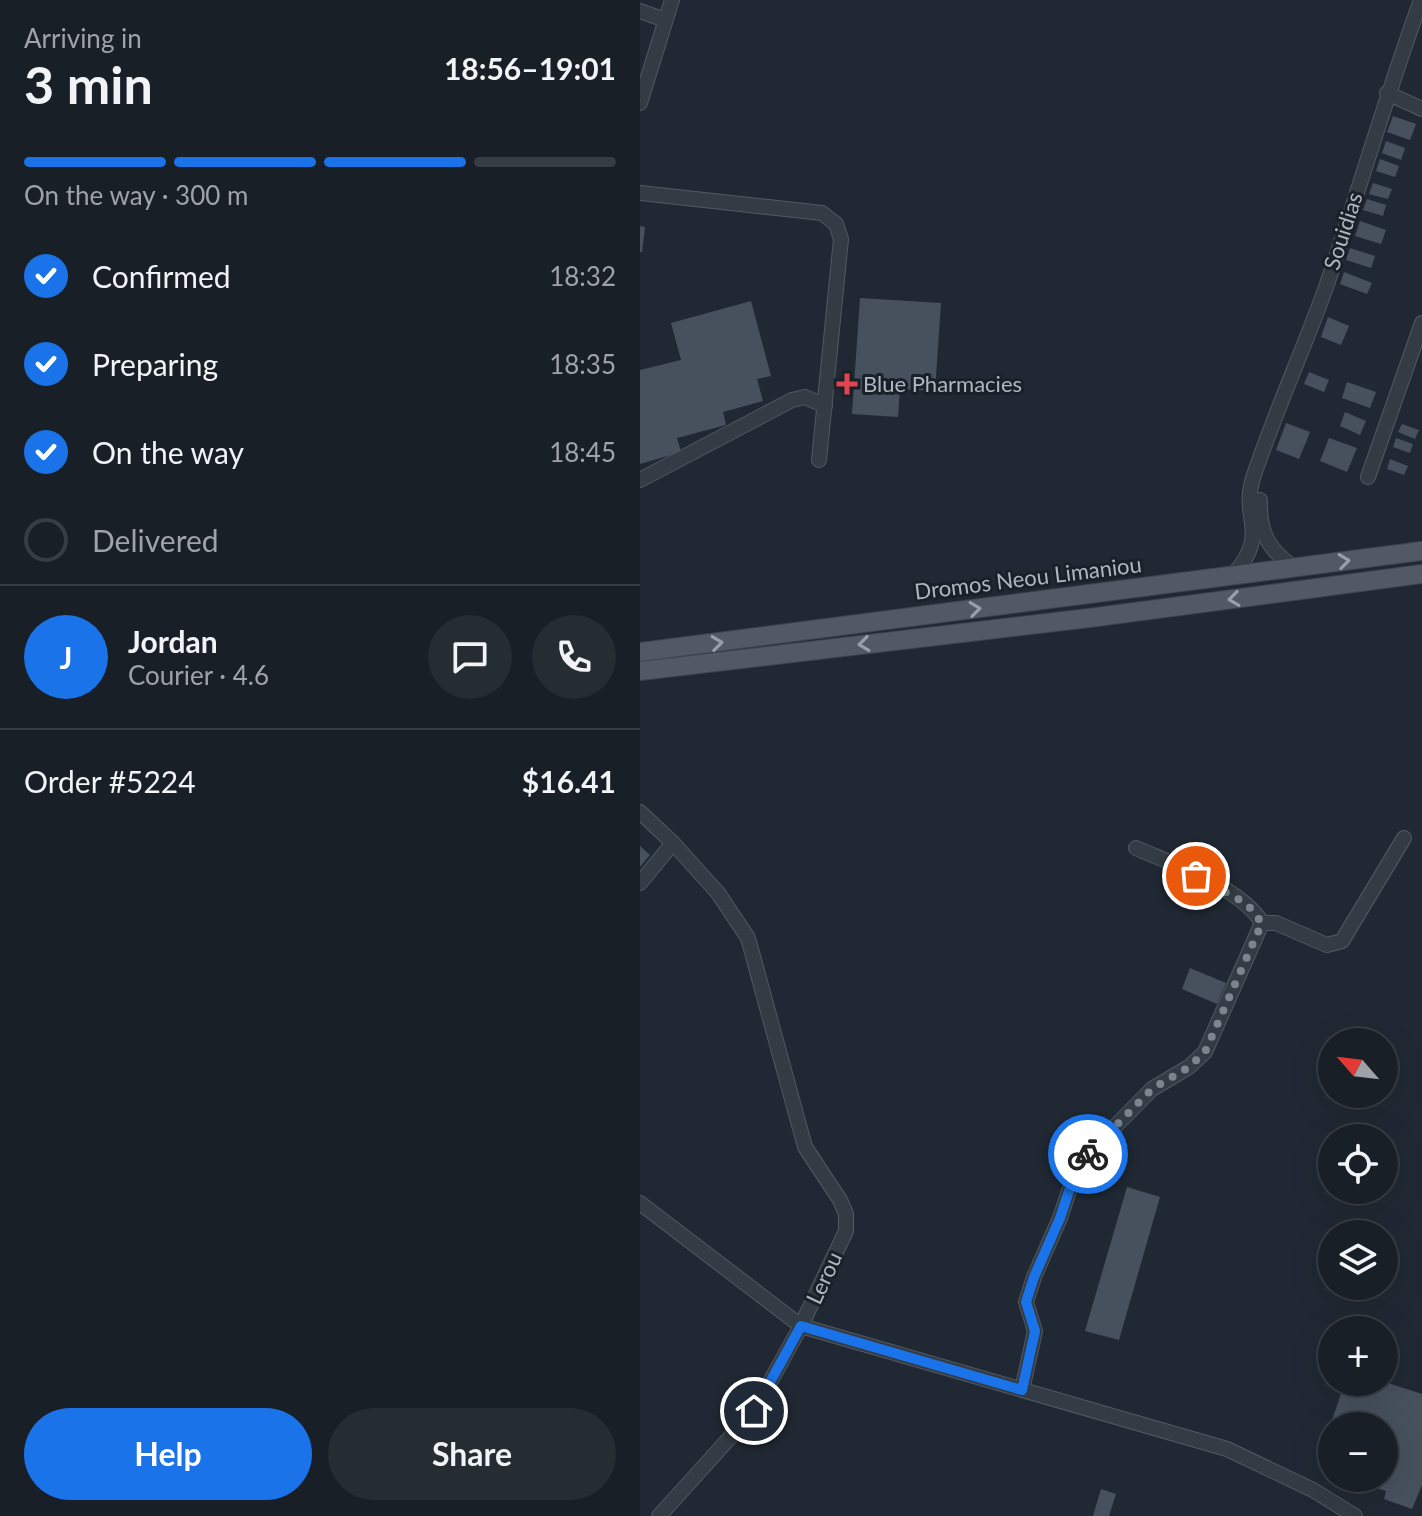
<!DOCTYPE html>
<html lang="en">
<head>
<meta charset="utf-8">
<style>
  :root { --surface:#181f26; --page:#252c32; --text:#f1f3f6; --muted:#9fa2a7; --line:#363d43; --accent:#1a73e8 }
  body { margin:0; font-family:Lato,sans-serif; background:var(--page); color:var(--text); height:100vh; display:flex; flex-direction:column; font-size:30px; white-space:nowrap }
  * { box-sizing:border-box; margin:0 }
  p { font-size:26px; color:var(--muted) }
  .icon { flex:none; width:44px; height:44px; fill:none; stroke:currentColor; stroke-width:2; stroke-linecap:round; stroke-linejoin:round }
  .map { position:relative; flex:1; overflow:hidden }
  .drawer { display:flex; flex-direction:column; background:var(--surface); width:640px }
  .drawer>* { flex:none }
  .needle { width:52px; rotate:298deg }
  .tools { position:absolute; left:678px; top:1028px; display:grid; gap:16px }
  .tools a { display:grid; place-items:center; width:80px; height:80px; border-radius:50%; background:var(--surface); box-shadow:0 8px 32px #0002,0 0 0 2px var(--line); font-size:40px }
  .pin { position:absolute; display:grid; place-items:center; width:68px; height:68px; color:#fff; margin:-34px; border:4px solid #fff; border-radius:50%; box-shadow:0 2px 8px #0007 }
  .courier { position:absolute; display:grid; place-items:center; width:80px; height:80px; margin:-40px; border:6px solid #1a73e8; border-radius:50%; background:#fff; color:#222; box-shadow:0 2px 10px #0007 }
  .summary em { font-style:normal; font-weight:700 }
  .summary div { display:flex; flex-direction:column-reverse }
  .summary { display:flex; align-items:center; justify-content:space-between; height:136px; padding:0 24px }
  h1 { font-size:52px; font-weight:700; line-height:60px }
  .bar { display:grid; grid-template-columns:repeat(4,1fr); gap:12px 8px; align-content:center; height:96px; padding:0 24px }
  .bar i { height:10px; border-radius:6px; background:var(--line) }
  .bar .on { background:var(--accent) }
  .bar p { grid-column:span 4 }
  .line { display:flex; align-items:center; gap:20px; padding:0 24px; border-top:2px solid var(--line) }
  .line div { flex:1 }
  .round { display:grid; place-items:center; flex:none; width:84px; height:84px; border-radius:42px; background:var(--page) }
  ol { padding:0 24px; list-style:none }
  li { display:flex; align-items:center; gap:24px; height:88px }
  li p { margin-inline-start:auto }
  li .icon { padding:8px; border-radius:50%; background:var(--accent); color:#fff; stroke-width:4 }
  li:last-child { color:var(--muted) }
  li i { width:44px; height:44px; border:4px solid var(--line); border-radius:50% }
  .cta { display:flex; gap:16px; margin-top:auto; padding:16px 24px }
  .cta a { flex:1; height:92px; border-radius:48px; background:var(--accent); color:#fff; font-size:32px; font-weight:700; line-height:92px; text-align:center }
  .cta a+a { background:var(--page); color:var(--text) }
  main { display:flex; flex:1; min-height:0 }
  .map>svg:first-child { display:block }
  .building { fill:#47515d }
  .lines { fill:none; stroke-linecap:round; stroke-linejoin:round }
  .minor-casing { stroke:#515962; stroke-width:16 }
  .major-casing { stroke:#3d444e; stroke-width:20 }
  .minor { stroke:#333b44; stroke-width:14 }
  .major { stroke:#515a64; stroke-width:18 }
  .oneway { stroke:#969faa }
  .done { stroke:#7c858f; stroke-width:8; stroke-dasharray:0 14.4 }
  .route { stroke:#1a73e8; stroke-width:10 }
  .health-dot { fill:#e0444e; stroke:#192028; stroke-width:3 }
  .labels { text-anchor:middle; stroke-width:6; stroke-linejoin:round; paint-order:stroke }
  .street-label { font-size:22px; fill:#adb6c1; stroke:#192028 }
  .poi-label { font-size:22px; fill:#adb6c1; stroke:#192028; text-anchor:start }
</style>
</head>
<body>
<main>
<section class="drawer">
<div class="summary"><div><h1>3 min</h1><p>Arriving in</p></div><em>18:56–19:01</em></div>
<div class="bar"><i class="on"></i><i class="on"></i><i class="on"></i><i></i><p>On the way · 300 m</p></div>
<ol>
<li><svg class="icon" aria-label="check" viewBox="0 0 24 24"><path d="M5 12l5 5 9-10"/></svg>Confirmed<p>18:32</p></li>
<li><svg class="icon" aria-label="check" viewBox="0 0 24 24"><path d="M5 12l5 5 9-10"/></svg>Preparing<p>18:35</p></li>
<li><svg class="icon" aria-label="check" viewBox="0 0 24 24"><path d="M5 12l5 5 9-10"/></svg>On the way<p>18:45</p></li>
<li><i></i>Delivered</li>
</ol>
<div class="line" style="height:144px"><b class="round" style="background:var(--accent);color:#fff">J</b><div><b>Jordan</b><p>Courier · 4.6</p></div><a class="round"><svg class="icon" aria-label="chat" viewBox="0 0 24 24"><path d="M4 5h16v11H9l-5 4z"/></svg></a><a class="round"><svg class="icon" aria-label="phone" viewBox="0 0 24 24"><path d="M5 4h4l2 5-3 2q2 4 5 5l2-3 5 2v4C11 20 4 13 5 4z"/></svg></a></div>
<div class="line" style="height:104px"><div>Order #5224</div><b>$16.41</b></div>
<div class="cta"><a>Help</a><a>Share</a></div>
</section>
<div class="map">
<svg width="782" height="1516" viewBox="0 0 782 1516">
  <rect width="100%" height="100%" fill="#202933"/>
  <g class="building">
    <path d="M753 116 776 124 770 140 747 132Z"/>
    <path d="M746 141 765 148 761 160 742 153Z"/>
    <path d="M740 159 759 166 755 177 736 171Z"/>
    <path d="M733 183 752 189 748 199 729 194Z"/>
    <path d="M727 199 746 205 743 216 723 210Z"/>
    <path d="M720 221 746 230 741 244 715 236Z"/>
    <path d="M0 226 5 227 2 252H0Z"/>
    <path d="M710 248 735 256 731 268 706 260Z"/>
    <path d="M704 272 732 283 727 294 700 284Z"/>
    <path d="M220 298 301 303 295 391 260 389 258 417 212 414Z"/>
    <path d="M111 301 131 376 117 379 123 401 83 412 86 425 37 438 41 452 0 464V370L41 360 31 323Z"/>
    <path d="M688 317 709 326 701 345 681 337Z"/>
    <path d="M669 372 689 380 684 392 664 384Z"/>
    <path d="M707 382 736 392 730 408 702 398Z"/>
    <path d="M705 412 726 421 720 435 700 426Z"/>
    <path d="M646 423 670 432 659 459 636 450Z"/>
    <path d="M762 424 779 430 775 439 758 432Z"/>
    <path d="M689 438 717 448 707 472 680 461Z"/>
    <path d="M756 438 773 444 770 453 753 447Z"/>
    <path d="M750 459 768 466 764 475 747 469Z"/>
    <path d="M0 846 10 855 0 867Z"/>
    <path d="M550 968 586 983 577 1004 542 989Z"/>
    <path d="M487 1187 520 1197 479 1340 445 1331Z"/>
    <path d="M705 1382H745L782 1394V1485L772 1509 744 1499 746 1491 708 1479 744 1478V1426H692V1463L679 1458Z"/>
    <path d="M461 1489 476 1494 469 1516H453Z"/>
  </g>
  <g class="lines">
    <defs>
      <g id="minor">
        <path d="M0 11 25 20"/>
        <path d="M747 93 782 109"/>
        <path d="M0 103 32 0"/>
        <path d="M0 193 182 213 196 224 201 239 179 460"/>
        <path d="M728 477 782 323"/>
        <path d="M0 480 152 400 165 397 185 406"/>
        <path d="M620 500C619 532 628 549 653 567"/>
        <path d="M593 575C631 532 600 520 613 478 634 415 662 353 685 290 718 194 746 96 781 0"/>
        <path d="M0 812 33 843 78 893 108 938 165 1147 200 1200 206 1214V1231L161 1326 114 1411 19 1516"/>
        <path d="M496 848C532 864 602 888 622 923"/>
        <path d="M0 883 33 843"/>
        <path d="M622 923H636L687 945 702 941 764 838"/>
        <path d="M0 1203 161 1326 587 1449 673 1490 715 1516"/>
        <path d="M382 1390 395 1331 386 1302 394 1277 420 1218 438 1164 512 1089 549 1067 565 1052 622 923"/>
      </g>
      <g id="major">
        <path d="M0 652 782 551"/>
        <path d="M0 671 449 618 782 574"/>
      </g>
    </defs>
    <use href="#minor" class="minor-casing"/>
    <use href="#major" class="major-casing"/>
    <use href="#minor" class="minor"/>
    <use href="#major" class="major"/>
  </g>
  <defs><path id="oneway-chevron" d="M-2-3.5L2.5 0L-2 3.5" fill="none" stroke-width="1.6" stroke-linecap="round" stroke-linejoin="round" transform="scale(2)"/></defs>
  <g class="oneway">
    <use href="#oneway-chevron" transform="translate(704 561) rotate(-7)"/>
    <use href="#oneway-chevron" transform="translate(594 599) rotate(172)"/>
    <use href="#oneway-chevron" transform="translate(335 609) rotate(-7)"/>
    <use href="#oneway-chevron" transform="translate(77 643) rotate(-7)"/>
    <use href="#oneway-chevron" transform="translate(224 644) rotate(173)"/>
  </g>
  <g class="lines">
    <path class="done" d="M448 1154 512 1089 549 1067 565 1052 622 923 607 904 556 876"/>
    <path class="route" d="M114 1411 161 1326 382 1390 395 1331 386 1302 394 1277 420 1218 438 1164 448 1154"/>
  </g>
  <path class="health-dot" d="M203 372h8v8h8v8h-8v8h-8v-8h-8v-8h8z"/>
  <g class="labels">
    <g class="street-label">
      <text transform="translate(703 231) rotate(-72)" y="8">Souidias</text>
      <text transform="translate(388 578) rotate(-7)" y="8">Dromos Neou Limaniou</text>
      <text transform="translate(184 1278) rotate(-65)" y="8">Lerou</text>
    </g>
    <g class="poi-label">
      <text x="223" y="392">Blue Pharmacies</text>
    </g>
  </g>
</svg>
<div class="tools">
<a><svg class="needle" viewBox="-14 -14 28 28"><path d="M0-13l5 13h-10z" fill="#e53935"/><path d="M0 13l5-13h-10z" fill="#9fa2a7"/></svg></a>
<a><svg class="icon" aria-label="locate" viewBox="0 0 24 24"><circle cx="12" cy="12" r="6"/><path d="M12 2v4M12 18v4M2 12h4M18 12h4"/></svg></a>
<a><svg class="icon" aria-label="layers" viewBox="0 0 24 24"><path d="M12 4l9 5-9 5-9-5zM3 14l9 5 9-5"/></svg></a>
<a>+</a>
<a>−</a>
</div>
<div class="pin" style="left:556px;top:876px;background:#ea580c"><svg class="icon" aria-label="bag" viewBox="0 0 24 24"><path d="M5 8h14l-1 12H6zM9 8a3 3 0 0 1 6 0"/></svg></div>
<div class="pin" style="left:114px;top:1411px;background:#1f2937"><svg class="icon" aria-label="home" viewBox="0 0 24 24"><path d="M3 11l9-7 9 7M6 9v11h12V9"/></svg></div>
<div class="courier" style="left:448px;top:1154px"><svg class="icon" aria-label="bike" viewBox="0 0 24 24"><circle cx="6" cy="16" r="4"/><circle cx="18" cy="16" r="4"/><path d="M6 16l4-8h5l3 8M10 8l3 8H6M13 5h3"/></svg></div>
</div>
</main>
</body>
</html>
